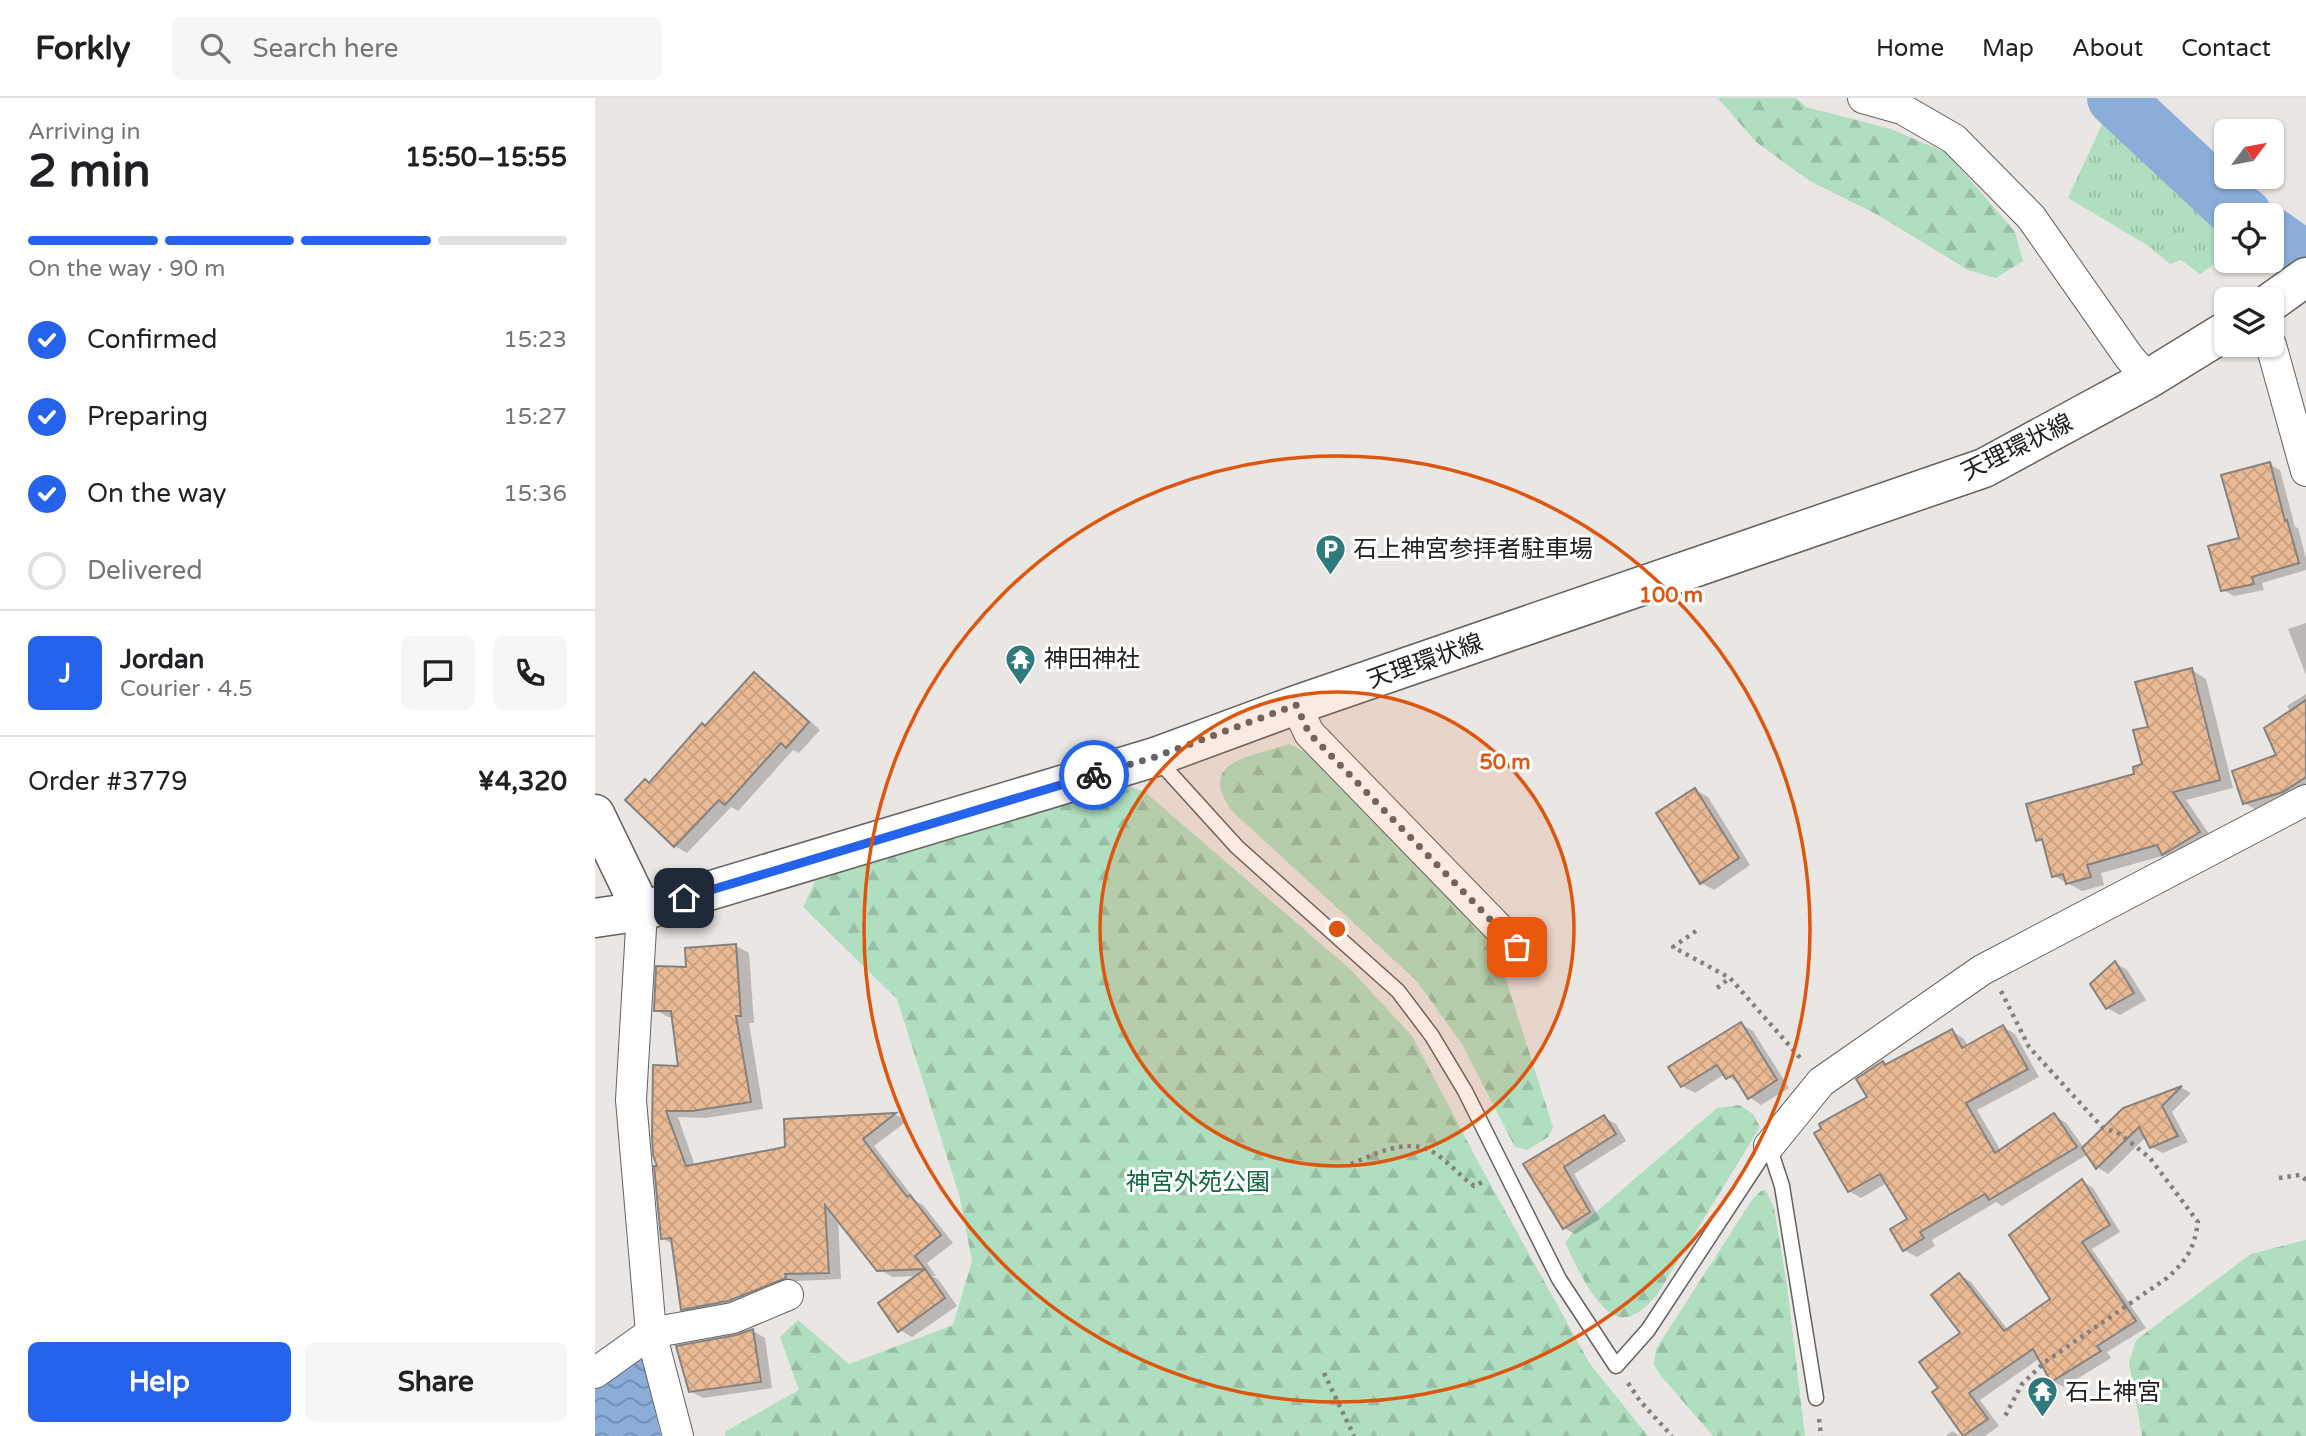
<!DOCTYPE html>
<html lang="en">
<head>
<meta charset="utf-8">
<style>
  :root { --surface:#fff; --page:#f6f6f6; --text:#202124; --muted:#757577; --line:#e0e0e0; --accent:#2563eb }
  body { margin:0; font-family:"Varela Round","Noto Sans JP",sans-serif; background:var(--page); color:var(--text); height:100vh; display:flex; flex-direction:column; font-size:26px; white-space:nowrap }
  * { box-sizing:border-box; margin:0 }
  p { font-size:23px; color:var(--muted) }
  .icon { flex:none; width:38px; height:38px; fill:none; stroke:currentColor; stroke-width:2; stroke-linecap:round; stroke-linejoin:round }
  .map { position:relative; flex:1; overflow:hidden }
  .details { display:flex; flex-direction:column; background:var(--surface); width:595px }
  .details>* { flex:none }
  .needle { width:46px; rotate:58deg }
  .controls { position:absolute; left:1619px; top:21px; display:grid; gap:14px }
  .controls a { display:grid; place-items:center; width:70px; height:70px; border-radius:10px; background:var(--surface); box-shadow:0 2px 5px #0004; font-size:35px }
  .pin { position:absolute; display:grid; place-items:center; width:60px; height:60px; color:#fff; margin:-30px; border-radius:14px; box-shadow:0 4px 10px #0006 }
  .courier { position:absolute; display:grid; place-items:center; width:70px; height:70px; margin:-35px; border:5px solid #2563eb; border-radius:50%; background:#fff; color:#222; box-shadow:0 2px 9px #0007 }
  .overview em { font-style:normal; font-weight:700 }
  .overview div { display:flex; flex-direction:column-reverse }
  .overview { display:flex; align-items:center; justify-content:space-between; height:119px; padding:0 28px }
  h1 { font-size:46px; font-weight:700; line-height:52px }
  .bar { display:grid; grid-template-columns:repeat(4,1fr); gap:10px 7px; align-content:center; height:84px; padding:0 28px }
  .bar i { height:9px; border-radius:5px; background:var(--line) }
  .bar .on { background:var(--accent) }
  .bar p { grid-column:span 4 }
  .line { display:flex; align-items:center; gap:18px; padding:0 28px; border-top:2px solid var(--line) }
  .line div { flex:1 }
  .round { display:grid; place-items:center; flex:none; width:74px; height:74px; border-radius:10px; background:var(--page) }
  ol { padding:0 28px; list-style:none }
  li { display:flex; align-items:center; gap:21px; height:77px }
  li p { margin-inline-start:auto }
  li .icon { padding:7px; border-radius:50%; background:var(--accent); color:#fff; stroke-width:4 }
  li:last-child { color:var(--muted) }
  li i { width:38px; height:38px; border:4px solid var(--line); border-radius:50% }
  .action { display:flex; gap:14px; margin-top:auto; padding:14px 28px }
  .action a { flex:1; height:80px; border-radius:10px; background:var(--accent); color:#fff; font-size:28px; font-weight:700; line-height:80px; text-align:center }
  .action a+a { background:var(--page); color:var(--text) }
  header { display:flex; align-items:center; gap:42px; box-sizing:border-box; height:98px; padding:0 35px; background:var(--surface); border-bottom:2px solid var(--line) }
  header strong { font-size:33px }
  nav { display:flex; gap:38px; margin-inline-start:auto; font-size:24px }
  .search { width:490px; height:63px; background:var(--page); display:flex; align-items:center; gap:18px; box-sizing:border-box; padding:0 24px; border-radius:10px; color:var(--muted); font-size:26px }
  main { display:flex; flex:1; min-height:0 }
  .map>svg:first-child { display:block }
  .grass { fill:url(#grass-tufts) }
  .forest { fill:url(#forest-firs) }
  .water { fill:url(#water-waves) }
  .shadow { fill:#0003 }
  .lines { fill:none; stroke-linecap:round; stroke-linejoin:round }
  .river { stroke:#8aaed9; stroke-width:56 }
  .building { fill:url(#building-cross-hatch); stroke:#868280; stroke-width:2 }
  .lane-casing { stroke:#65615f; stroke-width:17 }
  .street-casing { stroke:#65615f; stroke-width:32 }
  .secondary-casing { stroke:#65615f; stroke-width:41 }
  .primary-casing { stroke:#65615f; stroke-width:41 }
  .path { stroke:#848280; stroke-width:4.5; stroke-dasharray:3.5 5; stroke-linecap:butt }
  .lane { stroke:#fff; stroke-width:14 }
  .street { stroke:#fff; stroke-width:30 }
  .secondary { stroke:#fff; stroke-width:38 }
  .primary { stroke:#fff; stroke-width:38 }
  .done { stroke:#676564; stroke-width:7; stroke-dasharray:0 12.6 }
  .route { stroke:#2563eb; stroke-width:9 }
  .ring { fill:none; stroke:#de560d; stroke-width:3.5 }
  .labels { text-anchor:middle; stroke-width:6; stroke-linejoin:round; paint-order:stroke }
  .street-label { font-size:24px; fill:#21201f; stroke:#fff }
  .poi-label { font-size:24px; fill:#21201f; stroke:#fff; text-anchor:start }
  .park-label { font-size:24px; fill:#0f683e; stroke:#fff }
  .centre { fill:#de560d; stroke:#fff; stroke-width:3.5 }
  .ring-label { font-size:21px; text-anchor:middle; font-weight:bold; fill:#de560d; stroke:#fff; stroke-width:6; stroke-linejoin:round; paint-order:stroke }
</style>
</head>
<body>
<header>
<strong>Forkly</strong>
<div class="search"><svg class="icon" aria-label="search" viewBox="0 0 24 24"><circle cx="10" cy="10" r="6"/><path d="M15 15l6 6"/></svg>Search here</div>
<nav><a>Home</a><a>Map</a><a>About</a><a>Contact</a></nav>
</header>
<main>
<section class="details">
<div class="overview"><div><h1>2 min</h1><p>Arriving in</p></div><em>15:50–15:55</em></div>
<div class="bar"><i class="on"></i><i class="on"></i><i class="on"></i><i></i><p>On the way · 90 m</p></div>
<ol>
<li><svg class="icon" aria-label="check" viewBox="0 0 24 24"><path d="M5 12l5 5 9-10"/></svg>Confirmed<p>15:23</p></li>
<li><svg class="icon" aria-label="check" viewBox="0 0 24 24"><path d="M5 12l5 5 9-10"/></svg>Preparing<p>15:27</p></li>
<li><svg class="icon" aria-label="check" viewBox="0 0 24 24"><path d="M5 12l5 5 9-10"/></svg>On the way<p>15:36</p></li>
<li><i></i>Delivered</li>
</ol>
<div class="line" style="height:126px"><b class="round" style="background:var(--accent);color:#fff">J</b><div><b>Jordan</b><p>Courier · 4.5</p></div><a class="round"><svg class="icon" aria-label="chat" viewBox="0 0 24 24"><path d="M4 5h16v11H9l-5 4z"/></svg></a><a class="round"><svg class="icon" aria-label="phone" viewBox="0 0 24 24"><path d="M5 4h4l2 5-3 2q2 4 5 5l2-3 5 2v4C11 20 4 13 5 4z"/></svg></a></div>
<div class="line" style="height:91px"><div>Order #3779</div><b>¥4,320</b></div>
<div class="action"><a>Help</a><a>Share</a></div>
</section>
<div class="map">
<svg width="1711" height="1338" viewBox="0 0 1711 1338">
  <defs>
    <pattern id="grass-tufts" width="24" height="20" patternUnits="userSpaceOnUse" patternTransform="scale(1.75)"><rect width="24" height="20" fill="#b0dec0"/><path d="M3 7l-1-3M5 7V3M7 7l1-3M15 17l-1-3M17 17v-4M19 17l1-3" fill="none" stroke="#97bea5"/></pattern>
    <pattern id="forest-firs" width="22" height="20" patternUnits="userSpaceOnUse" patternTransform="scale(1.75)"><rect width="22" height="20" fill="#b0dec0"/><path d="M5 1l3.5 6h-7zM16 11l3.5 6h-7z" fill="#97bea5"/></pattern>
    <pattern id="water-waves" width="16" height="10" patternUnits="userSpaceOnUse" patternTransform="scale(1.75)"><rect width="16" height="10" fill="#8aaed9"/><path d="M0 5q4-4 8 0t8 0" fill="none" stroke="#708daf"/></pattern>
    <pattern id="building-cross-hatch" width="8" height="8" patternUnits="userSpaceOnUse" patternTransform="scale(1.75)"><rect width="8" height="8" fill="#eaba95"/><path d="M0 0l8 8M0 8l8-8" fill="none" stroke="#c8a080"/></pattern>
  </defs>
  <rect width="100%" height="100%" fill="#eae6e3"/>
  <path class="grass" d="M1516 7 1635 117H1631V158L1605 176 1586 162 1575 166 1552 147 1473 100Z"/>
  <g class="forest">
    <path d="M1123 0H1201L1211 9 1296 31 1352 55 1420 134 1428 163 1401 180 1373 172 1283 117 1215 83 1161 44Z"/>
    <path d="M694 646 710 654 892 840 907 869 958 1029 953 1039 932 1052 920 1049 867 946 821 882 638 714C599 663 656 659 694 646Z"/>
    <path d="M522 683 551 695 756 872 817 938 888 1073 995 1266 1053 1338H130L131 1333 204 1292 185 1239 203 1222 254 1266 358 1227 377 1163 365 1100 302 901 208 809 223 777Z"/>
    <path d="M1144 1007 1158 1016 1165 1029 1062 1197C1054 1205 1047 1214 1036 1218 1007 1230 981 1166 970 1145L978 1134 1122 1010Z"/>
    <path d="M1171 1092 1179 1110 1192 1188 1210 1338H1118L1066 1278 1059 1267 1061 1251 1157 1102 1166 1093Z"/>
    <path d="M1711 1142V1338H1547L1534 1265 1541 1242 1656 1156Z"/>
  </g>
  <path class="water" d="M46 1255 66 1338H0V1289Z"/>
  <g class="shadow">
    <path d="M1674 366 1685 372 1700 429 1703 430 1711 460V472L1667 485 1669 492 1639 498 1628 492Z"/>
    <path d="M1711 525V577L1693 531Z"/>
    <path d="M1597 572 1611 581 1638 690 1591 702 1619 743 1583 764 1571 757 1506 775 1509 787 1487 793 1459 778 1450 746 1443 741 1542 677 1549 667 1555 630Z"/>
    <path d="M159 577 172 584 225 632 204 655 198 652 143 713 136 709 92 755 80 748 55 686 111 629Z"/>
    <path d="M1711 596V693L1661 712 1650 705 1684 658 1696 614 1692 608Z"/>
    <path d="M1100 692 1113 699 1155 767 1119 792 1106 785Z"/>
    <path d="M141 848 154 855 159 925H154L168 1011 111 1020 83 1019 100 1068 192 1050 190 1023 301 1017 312 1023 279 1048 321 1103 328 1107 358 1145 332 1165 341 1178H337L343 1181 362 1208 317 1239 305 1232 323 1178 297 1179 284 1171 243 1120 246 1181 202 1183 203 1187 100 1218 88 1211 79 1147 67 1140 65 1069 58 1038 85 969 78 919H73L61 912 93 871Z"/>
    <path d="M1520 865 1532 872 1551 902 1525 917 1512 910Z"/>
    <path d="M1146 926 1158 933 1194 990 1166 1007 1154 999 1145 987 1130 976 1100 995 1087 988Z"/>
    <path d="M1408 929 1420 936 1444 979 1382 1012 1406 1053 1459 1017 1471 1025 1489 1050 1529 1012 1587 990 1596 995 1577 1014 1593 1044 1568 1055 1556 1049 1551 1039 1513 1076 1502 1069 1493 1056 1407 1108 1401 1104 1337 1142 1340 1148 1322 1159 1309 1152 1315 1122 1292 1085 1266 1100 1254 1093 1274 999 1288 965 1292 968 1357 933 1369 941 1373 948Z"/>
    <path d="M1009 1019 1021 1026 1031 1043 979 1076 1005 1121 980 1136 969 1130 931 1066Z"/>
    <path d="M1487 1083 1498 1090 1525 1134 1497 1151 1551 1230 1512 1254 1516 1260 1469 1289 1457 1283 1445 1260 1385 1302 1404 1328 1390 1338H1370L1340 1295 1345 1291 1367 1236 1365 1177 1376 1184 1413 1232 1457 1202Z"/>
    <path d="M158 1233 170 1240 177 1290 108 1300 95 1293 142 1239Z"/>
    <path d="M1357 1333 1365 1338H1351Z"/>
  </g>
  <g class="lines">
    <g class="river">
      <path d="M1520 0 1636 108 1649 117"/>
      <path d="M1676 137 1711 162"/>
    </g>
  </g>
  <g class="building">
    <path d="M1675 364 1690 423 1692 422 1704 465 1657 479 1659 486 1626 493 1613 448 1644 440 1626 377Z"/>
    <path d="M1597 570 1625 682 1578 694 1605 734 1567 757 1562 747 1492 767 1496 779 1471 786 1468 776 1457 779 1447 741 1441 743 1431 706 1539 676 1538 669 1547 666 1538 632 1553 629 1540 584Z"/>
    <path d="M159 574 214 624 191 650 186 645 130 707 124 702 79 749 30 702 50 681 54 685 107 625 110 628Z"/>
    <path d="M1711 602V679L1688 694 1648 706 1637 673 1681 657 1669 630Z"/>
    <path d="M1100 690 1144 760 1105 786 1061 715Z"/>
    <path d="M141 846 146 918H141L156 1004 97 1013H71L91 1068 190 1049 189 1021 301 1015 268 1041 312 1099 315 1097 346 1137 320 1158 330 1171 282 1173 230 1107 234 1175 190 1176 191 1180 133 1203 86 1212 76 1140 66 1141 59 1068H62L58 1057 57 1038 58 967 83 968 76 913H59L61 868 91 869 90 850Z"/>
    <path d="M1520 863 1539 895 1511 911 1495 886Z"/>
    <path d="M1146 924 1182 982 1153 1001 1138 977 1131 981 1122 967 1086 989 1073 969Z"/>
    <path d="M1408 927 1433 971 1371 1005 1400 1055 1459 1015 1482 1049 1394 1102 1390 1096 1325 1134 1329 1140 1308 1153 1295 1131 1312 1121 1285 1076 1253 1094 1219 1035 1226 1031 1224 1026 1272 999 1261 981 1288 963 1290 967 1357 931 1367 950Z"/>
    <path d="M1587 988 1567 1008 1583 1038 1555 1050 1544 1029 1501 1071 1487 1050 1528 1010Z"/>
    <path d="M1009 1017 1021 1036 969 1069 995 1114 968 1131 928 1066Z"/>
    <path d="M1487 1081 1515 1127 1487 1144 1541 1223 1502 1248 1506 1253 1456 1284 1438 1251 1374 1295 1393 1321 1368 1338 1337 1294 1343 1290 1324 1264 1365 1235 1336 1197 1364 1175 1409 1233 1455 1201 1414 1137Z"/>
    <path d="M330 1171 350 1200 303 1234 283 1205Z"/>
    <path d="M158 1231 166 1284 94 1294 81 1248 141 1237Z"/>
  </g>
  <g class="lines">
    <defs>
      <g id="lane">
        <path d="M563 662 642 749 803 893 837 938 870 993 964 1181 1021 1268 1053 1232 1174 1048"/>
        <path d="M1174 1048 1187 1088 1221 1300"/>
      </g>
      <g id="street">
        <path d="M1268 0 1307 11 1359 41 1436 119 1534 259 1553 281"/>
        <path d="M1676 247 1711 373"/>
        <path d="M701 607 714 635 922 849"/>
        <path d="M47 813 36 1002 56 1235 83 1338"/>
        <path d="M1174 1048 1226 984 1387 872 1711 702"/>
        <path d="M0 1275 56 1235 138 1220 193 1197"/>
      </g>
      <path id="secondary" d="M0 716 47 813"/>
      <g id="primary">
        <path d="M1676 204 1711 179"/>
        <path d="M0 820 47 813 560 659 701 607 1389 370 1553 281 1631 233"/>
      </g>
    </defs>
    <use href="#lane" class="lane-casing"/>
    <use href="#street" class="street-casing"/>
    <use href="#secondary" class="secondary-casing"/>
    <use href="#primary" class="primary-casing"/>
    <g class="path">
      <path d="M1101 833 1078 849 1135 880 1207 962"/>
      <path d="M1122 890 1135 880"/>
      <path d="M1406 893 1434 949 1507 1029 1525 1036 1555 1060 1603 1124C1599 1151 1592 1162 1572 1180L1450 1264 1427 1286 1408 1322"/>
      <path d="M756 1066C780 1056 810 1040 836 1053 851 1061 865 1078 879 1088L890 1083"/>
      <path d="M1684 1080 1705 1077 1711 1082"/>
      <path d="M729 1275 759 1338"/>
      <path d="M1033 1285 1045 1303 1077 1338"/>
      <path d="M1224 1321 1226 1338"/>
    </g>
    <use href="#lane" class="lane"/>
    <use href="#street" class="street"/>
    <use href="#secondary" class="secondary"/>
    <use href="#primary" class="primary"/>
  </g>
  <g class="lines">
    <path class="done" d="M499 677 560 659 701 607 714 635 922 849"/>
    <path class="route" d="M89 800 499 677"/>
  </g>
  <circle cx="742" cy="831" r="237" fill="#de560d" fill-opacity=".12"/>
  <g class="ring">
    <circle cx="742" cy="831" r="237"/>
    <circle cx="742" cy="831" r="473"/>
  </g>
  <defs>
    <symbol id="parking-pin" viewBox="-11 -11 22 30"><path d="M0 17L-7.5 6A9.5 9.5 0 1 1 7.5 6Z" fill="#307a7e" stroke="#fff"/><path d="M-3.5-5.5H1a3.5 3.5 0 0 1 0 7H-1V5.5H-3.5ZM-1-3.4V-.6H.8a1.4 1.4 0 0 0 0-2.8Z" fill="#fff"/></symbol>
    <symbol id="temple-pin" viewBox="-11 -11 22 30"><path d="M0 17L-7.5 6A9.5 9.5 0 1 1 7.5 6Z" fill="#307a7e" stroke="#fff"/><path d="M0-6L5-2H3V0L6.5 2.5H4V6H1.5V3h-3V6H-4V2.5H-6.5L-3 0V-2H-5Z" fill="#fff"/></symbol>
  </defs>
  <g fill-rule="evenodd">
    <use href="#parking-pin" x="718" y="434" width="35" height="47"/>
    <use href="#temple-pin" x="408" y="544" width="35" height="47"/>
    <use href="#temple-pin" x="1430" y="1276" width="35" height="47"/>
  </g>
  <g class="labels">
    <g class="street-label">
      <text transform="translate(1422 349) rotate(-26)" y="8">天理環状線</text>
      <text transform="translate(830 563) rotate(-19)" y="8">天理環状線</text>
    </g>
    <g class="poi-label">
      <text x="758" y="459">石上神宮参拝者駐車場</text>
      <text x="449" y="569">神田神社</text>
      <text x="1470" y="1302">石上神宮</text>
    </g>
    <g class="park-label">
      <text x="603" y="1092">神宮外苑公園</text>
    </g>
  </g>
  <circle cx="742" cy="831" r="10" class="centre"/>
  <g class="ring-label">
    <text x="1076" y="504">100 m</text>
    <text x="910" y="671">50 m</text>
  </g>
</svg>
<div class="controls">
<a><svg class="needle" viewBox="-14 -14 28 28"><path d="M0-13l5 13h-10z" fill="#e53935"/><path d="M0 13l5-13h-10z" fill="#757577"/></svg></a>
<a><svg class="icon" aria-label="locate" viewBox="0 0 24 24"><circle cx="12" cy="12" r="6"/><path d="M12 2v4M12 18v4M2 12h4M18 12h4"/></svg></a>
<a><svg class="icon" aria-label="layers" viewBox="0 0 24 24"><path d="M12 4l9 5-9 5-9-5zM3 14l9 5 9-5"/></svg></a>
</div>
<div class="pin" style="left:922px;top:849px;background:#ea580c"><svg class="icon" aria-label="bag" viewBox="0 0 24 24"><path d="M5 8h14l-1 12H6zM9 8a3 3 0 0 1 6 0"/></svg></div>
<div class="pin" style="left:89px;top:800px;background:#1f2937"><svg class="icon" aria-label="home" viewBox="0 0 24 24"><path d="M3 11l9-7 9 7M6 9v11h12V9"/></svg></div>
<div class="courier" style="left:499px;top:677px"><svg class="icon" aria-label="bike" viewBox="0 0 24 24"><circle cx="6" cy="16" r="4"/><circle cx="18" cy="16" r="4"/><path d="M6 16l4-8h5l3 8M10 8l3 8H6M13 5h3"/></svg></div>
</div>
</main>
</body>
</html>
